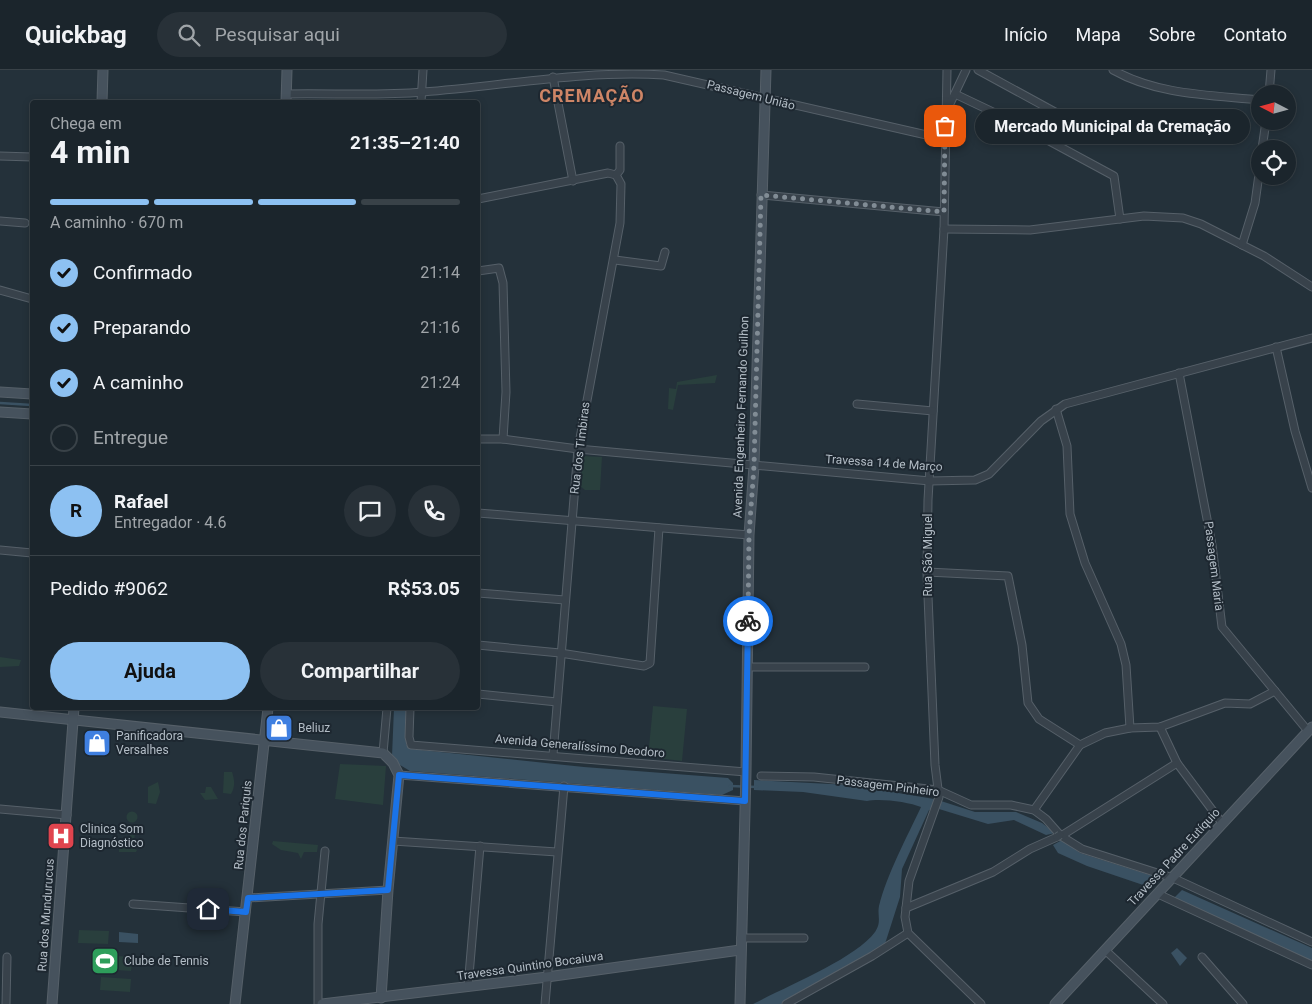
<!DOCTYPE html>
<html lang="pt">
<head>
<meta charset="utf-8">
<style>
  :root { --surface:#1b252c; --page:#283138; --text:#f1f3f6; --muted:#a0a5a9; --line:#394248; --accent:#8dc1f2 }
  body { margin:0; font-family:Roboto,sans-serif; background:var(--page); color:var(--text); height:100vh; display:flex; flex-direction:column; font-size:19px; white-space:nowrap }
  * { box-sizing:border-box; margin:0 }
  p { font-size:16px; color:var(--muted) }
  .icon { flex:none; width:28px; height:28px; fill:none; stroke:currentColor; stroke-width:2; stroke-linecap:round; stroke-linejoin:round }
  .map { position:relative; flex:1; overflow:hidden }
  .panel { position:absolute; left:30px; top:30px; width:450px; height:610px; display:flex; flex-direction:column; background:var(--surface); border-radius:5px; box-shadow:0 2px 8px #0003,0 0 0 1px var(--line) }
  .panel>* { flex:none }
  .needle { width:32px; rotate:276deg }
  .buttons { position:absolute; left:1251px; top:15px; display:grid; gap:10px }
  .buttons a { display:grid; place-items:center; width:45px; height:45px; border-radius:50%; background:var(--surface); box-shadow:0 2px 8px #0003,0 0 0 1px var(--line); font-size:25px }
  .pin { position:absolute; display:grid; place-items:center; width:42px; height:42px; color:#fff; margin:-21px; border-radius:10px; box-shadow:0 2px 8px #0006 }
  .courier { position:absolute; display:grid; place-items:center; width:50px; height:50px; margin:-25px; border:4px solid #1a73e8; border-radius:50%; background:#fff; color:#222; box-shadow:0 1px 6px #0007 }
  .bubble { position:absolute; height:35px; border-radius:18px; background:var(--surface); box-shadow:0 2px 8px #0003,0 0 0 1px var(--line); font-size:16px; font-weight:700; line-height:35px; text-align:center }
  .summary em { font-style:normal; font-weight:700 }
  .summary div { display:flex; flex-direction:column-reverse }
  .summary { display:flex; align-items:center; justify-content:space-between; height:85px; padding:0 20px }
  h1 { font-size:32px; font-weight:700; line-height:38px }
  .bar { display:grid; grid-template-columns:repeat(4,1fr); gap:8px 5px; align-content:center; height:60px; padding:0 20px }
  .bar i { height:6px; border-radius:4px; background:var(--line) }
  .bar .on { background:var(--accent) }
  .bar p { grid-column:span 4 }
  .line { display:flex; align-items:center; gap:12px; padding:0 20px; border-top:1px solid var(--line) }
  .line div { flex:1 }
  .round { display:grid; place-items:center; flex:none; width:52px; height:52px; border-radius:26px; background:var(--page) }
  ol { padding:0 20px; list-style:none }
  li { display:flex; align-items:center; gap:15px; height:55px }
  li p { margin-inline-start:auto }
  li .icon { padding:5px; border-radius:50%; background:var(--accent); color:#111; stroke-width:4 }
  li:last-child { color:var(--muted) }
  li i { width:28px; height:28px; border:2px solid var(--line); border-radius:50% }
  .cta { display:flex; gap:10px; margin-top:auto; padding:10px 20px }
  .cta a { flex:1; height:58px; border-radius:30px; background:var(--accent); color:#111; font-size:20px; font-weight:700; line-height:58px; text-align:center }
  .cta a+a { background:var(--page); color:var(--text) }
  header { display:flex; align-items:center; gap:30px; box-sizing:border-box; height:70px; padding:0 25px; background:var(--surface); border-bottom:1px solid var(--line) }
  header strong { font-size:24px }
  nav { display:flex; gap:28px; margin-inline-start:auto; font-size:18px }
  .search { width:350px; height:45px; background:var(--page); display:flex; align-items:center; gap:12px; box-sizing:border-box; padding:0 18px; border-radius:28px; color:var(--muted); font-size:19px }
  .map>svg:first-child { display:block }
  .green { fill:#293f3d }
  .water { fill:#3a5162 }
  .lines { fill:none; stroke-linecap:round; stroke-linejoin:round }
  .stream { stroke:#3a5162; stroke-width:2.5 }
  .street-casing { stroke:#566069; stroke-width:9 }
  .secondary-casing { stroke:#566069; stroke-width:11 }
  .street { stroke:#38424b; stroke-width:7 }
  .secondary { stroke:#46525d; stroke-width:9 }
  .street-bridge-casing { stroke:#566069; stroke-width:9; stroke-linecap:butt }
  .street-bridge { stroke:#38424b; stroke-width:7 }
  .done { stroke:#818c95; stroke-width:5; stroke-dasharray:0 9 }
  .route { stroke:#1a73e8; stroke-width:6 }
  .labels { text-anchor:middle; stroke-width:4; stroke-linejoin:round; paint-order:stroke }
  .street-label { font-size:12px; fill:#b3bdc6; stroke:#1d2730 }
  .poi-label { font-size:12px; fill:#b3bdc6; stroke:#1d2730; text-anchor:start }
  .district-label { font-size:18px; font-weight:bold; letter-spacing:1px; fill:#ce8566; stroke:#1d2730 }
</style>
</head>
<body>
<header>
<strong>Quickbag</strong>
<div class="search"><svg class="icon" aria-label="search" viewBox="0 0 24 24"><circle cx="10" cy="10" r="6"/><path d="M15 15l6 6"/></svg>Pesquisar aqui</div>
<nav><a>Início</a><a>Mapa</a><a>Sobre</a><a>Contato</a></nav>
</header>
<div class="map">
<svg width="1312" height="934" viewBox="0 0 1312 934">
  <rect width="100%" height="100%" fill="#24313a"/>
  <g class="green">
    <path d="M717 305 715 313 678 315 673 340 668 339 669 318 676 319 677 312Z"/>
    <path d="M583 386 602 387 600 420H585L580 416Z"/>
    <path d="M0 587 21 590 19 596 0 597Z"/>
    <path d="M653 636 687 639 682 691 648 687Z"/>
    <path d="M340 694 386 696 383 735 335 729Z"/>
    <path d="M224 702H232C235 711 235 717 231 724L223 723Z"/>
    <path d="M158 712 160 722 156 734 148 733V717Z"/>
    <path d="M206 717H211L218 729 205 730 200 723H205Z"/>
    <circle cx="132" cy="747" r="5.5"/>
    <path d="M135 764 133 778 137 780 136 782H119V776L130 778V765Z"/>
    <path d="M273 771 318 775 317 782H304L301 789 298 783 281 780 272 774Z"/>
    <path d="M79 860 109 861 108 874 78 873Z"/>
    <path d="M102 885 133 887 131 901 101 899Z"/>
    <path d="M101 907 131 909 130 922 100 920Z"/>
  </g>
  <g class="water">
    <path d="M394 638H407L406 674 411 679 584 697 728 708 733 713V720L722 725 410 701 400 695 392 686Z"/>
    <path d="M754 710 850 715 934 729 933 739 929 740 902 799 900 827 884 877 781 934H753C785 917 855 889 875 862 882 851 877 846 879 836 887 804 907 767 921 737 909 732 880 728 867 731L803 722 754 720Z"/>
    <path d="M941 731 975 742H1016L1042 753 1055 763 1046 765 1014 750 988 754 939 739Z"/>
    <path d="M1062 770 1080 783 1156 807 1149 817 1087 796 1058 783 1053 775Z"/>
    <path d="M1182 820 1312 878V891L1174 828Z"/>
    <path d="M119 862 138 864V873L119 872Z"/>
    <path d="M1177 878 1187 888 1180 896 1171 883Z"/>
  </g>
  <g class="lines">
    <g class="stream">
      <path d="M0 333 32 335"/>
      <path d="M730 716 757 717"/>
    </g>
    <defs>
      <g id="street">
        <path d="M947 0 944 159 928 430 927 502 935 695 939 727 909 811 905 847 908 863 981 934"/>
        <path d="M978 0 1099 66"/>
        <path d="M1113 0C1157 25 1211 25 1260 30"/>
        <path d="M553 7 573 111"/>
        <path d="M286 24C331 23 378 26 423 22 503 16 583 0 664 5L944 69"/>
        <path d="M955 24 1014 52 1114 106 1120 149"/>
        <path d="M1269 24 1271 0"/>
        <path d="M421 32 423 0"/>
        <path d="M947 40 966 0"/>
        <path d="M1262 79 1266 51"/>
        <path d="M0 86 32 87"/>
        <path d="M761 125 944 142"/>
        <path d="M478 129 608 103 616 105"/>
        <path d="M0 151 25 153"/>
        <path d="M944 159 1030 160 1144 146 1183 148 1201 154 1264 186 1312 217"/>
        <path d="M1242 175 1255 133 1260 97"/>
        <path d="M615 190 661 196 665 182"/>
        <path d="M478 201 499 198 503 213 506 322 503 369"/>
        <path d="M0 220 32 229"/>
        <path d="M1276 277 1295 361 1312 418"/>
        <path d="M1179 303 1212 475 1222 557 1308 661"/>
        <path d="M857 334 933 341"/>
        <path d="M1056 339 1067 376 1070 444 1085 493 1121 574 1126 595 1130 658"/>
        <path d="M478 369H503L578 379 930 411 975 410 989 404 1041 351 1065 334 1312 268"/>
        <path d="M478 443 749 465"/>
        <path d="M0 480 32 483"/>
        <path d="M927 502 1008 506 1022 575 1028 633 1039 649 1080 675"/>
        <path d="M478 523 565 530"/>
        <path d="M478 575 560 583 644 596 650 593 659 458"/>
        <path d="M748 597H865"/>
        <path d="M478 624 557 632"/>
        <path d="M410 638 409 667 411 675 746 702"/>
        <path d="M1160 657 1177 693 1222 753"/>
        <path d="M383 683 387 638"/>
        <path d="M553 685 578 379 620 153 621 114 616 105 620 100V76"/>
        <path d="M399 705 745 731"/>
        <path d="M761 706 814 707 938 720 971 735H1011L1034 740 1046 749 1061 766 1082 779 1173 808 1312 872"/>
        <path d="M0 739 67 745"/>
        <path d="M1034 740 1080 675 1105 663 1130 658 1160 657 1225 633 1250 634 1275 621"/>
        <path d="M1061 766 1177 693"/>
        <path d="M393 771 557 782"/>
        <path d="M1158 824 1312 895"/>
        <path d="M248 828 388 820"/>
        <path d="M133 834 246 842"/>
        <path d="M906 838 993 802 1030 779 1057 767"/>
        <path d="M741 868H804"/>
        <path d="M1105 880 1163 934"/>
        <path d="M1202 887 1243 934"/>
        <path d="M468 917 480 776"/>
        <path d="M6 934 7 887"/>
        <path d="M318 934V854L325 781"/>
        <path d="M545 934 564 716"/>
        <path d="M786 934 872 886 908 863"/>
      </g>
      <g id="secondary">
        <path d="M102 32 103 0"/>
        <path d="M286 32 287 0"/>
        <path d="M0 322 32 324"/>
        <path d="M0 342 32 344"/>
        <path d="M0 642 383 683 393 693 399 705 388 820 381 928"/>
        <path d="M52 934 74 638"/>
        <path d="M235 934 268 638"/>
        <path d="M322 934 547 907 740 880"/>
        <path d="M740 934 746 702 749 465 754 396 766 0"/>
        <path d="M1055 934 1312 657"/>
      </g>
    </defs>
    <use href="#street" class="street-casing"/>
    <use href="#secondary" class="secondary-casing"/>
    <use href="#street" class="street"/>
    <use href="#secondary" class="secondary"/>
    <defs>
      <path id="street-bridge" d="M1057 767 1060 765"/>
    </defs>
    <use href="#street-bridge" class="street-bridge-casing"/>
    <use href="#street-bridge" class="street-bridge"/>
  </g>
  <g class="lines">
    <path class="done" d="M748 551 749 465 754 396 761 125 944 142 945 56"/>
    <path class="route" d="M208 839 246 842 248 828 388 820 399 705 745 731 748 551"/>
  </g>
  <defs>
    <symbol id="shop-square" viewBox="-11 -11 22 22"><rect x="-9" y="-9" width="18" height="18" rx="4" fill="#3f7fe0" stroke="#1d2730"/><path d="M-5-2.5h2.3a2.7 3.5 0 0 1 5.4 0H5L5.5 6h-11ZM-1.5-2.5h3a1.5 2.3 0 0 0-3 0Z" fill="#fff"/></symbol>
    <symbol id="hospital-square" viewBox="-11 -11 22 22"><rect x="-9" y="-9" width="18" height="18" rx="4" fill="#e0444e" stroke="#1d2730"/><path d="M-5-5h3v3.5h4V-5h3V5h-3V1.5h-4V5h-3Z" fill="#fff"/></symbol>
    <symbol id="stadium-square" viewBox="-11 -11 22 22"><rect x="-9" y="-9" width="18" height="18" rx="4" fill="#2e9e5b" stroke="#1d2730"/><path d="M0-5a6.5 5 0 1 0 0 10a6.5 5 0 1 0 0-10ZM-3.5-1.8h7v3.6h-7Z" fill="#fff"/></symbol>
  </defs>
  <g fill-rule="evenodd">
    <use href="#shop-square" x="263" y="642" width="32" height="32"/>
    <use href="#shop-square" x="81" y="657" width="32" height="32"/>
    <use href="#hospital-square" x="45" y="750" width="32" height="32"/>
    <use href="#stadium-square" x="89" y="875" width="32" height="32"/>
  </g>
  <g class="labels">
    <g class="street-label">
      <text transform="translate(751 25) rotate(14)" y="4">Passagem União</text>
      <text transform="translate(741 347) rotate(-88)" y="4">Avenida Engenheiro Fernando Guilhon</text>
      <text transform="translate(580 378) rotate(-83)" y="4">Rua dos Timbiras</text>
      <text transform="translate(884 393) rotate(4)" y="4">Travessa 14 de Março</text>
      <text transform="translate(928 485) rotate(-90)" y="4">Rua São Miguel</text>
      <text transform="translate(1214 496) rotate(83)" y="4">Passagem Maria</text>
      <text transform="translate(580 676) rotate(5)" y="4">Avenida Generalíssimo Deodoro</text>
      <text transform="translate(888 716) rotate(7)" y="4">Passagem Pinheiro</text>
      <text transform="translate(243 755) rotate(-84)" y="4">Rua dos Pariquis</text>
      <text transform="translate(1174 787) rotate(-47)" y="4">Travessa Padre Eutíquio</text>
      <text transform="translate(46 845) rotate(-86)" y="4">Rua dos Mundurucus</text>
      <text transform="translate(530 896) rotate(-8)" y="4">Travessa Quintino Bocaiuva</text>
    </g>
    <g class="poi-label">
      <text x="298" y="662">Beliuz</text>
      <text x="116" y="670">Panificadora<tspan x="116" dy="14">Versalhes</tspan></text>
      <text x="80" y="763">Clinica Som<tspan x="80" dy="14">Diagnóstico</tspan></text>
      <text x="124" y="895">Clube de Tennis</text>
    </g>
    <g class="district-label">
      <text x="592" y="32">CREMAÇÃO</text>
    </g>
  </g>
</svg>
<div class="buttons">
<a><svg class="needle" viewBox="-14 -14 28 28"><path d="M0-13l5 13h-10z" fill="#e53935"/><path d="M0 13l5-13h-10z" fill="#a0a5a9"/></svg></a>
<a><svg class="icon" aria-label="locate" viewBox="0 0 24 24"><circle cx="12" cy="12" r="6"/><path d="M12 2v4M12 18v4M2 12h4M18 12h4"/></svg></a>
</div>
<div class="pin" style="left:945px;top:56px;background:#ea580c"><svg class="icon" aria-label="bag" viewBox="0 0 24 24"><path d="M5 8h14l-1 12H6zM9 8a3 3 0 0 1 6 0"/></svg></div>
<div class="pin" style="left:208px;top:839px;background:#1f2937"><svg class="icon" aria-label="home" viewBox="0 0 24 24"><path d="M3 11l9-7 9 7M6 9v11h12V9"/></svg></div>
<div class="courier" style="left:748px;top:551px"><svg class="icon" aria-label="bike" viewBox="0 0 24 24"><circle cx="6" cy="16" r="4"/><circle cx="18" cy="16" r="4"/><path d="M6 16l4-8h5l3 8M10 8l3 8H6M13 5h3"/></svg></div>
<div class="bubble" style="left:975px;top:39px;width:275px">Mercado Municipal da Cremação</div>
<section class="panel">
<div class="summary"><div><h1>4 min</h1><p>Chega em</p></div><em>21:35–21:40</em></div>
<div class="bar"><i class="on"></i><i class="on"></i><i class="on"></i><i></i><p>A caminho · 670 m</p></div>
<ol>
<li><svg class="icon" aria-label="check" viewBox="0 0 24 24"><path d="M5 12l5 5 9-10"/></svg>Confirmado<p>21:14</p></li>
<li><svg class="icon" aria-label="check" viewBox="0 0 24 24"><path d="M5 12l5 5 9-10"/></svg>Preparando<p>21:16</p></li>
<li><svg class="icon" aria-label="check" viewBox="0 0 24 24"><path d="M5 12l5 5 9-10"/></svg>A caminho<p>21:24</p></li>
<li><i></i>Entregue</li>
</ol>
<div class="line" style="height:90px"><b class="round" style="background:var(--accent);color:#111">R</b><div><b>Rafael</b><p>Entregador · 4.6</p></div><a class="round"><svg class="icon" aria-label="chat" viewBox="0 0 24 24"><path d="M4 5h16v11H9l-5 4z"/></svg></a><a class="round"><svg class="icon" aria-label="phone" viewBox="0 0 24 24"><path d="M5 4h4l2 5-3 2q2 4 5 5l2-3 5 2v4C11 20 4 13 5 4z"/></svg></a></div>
<div class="line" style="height:65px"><div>Pedido #9062</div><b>R$53.05</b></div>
<div class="cta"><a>Ajuda</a><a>Compartilhar</a></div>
</section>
</div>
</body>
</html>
